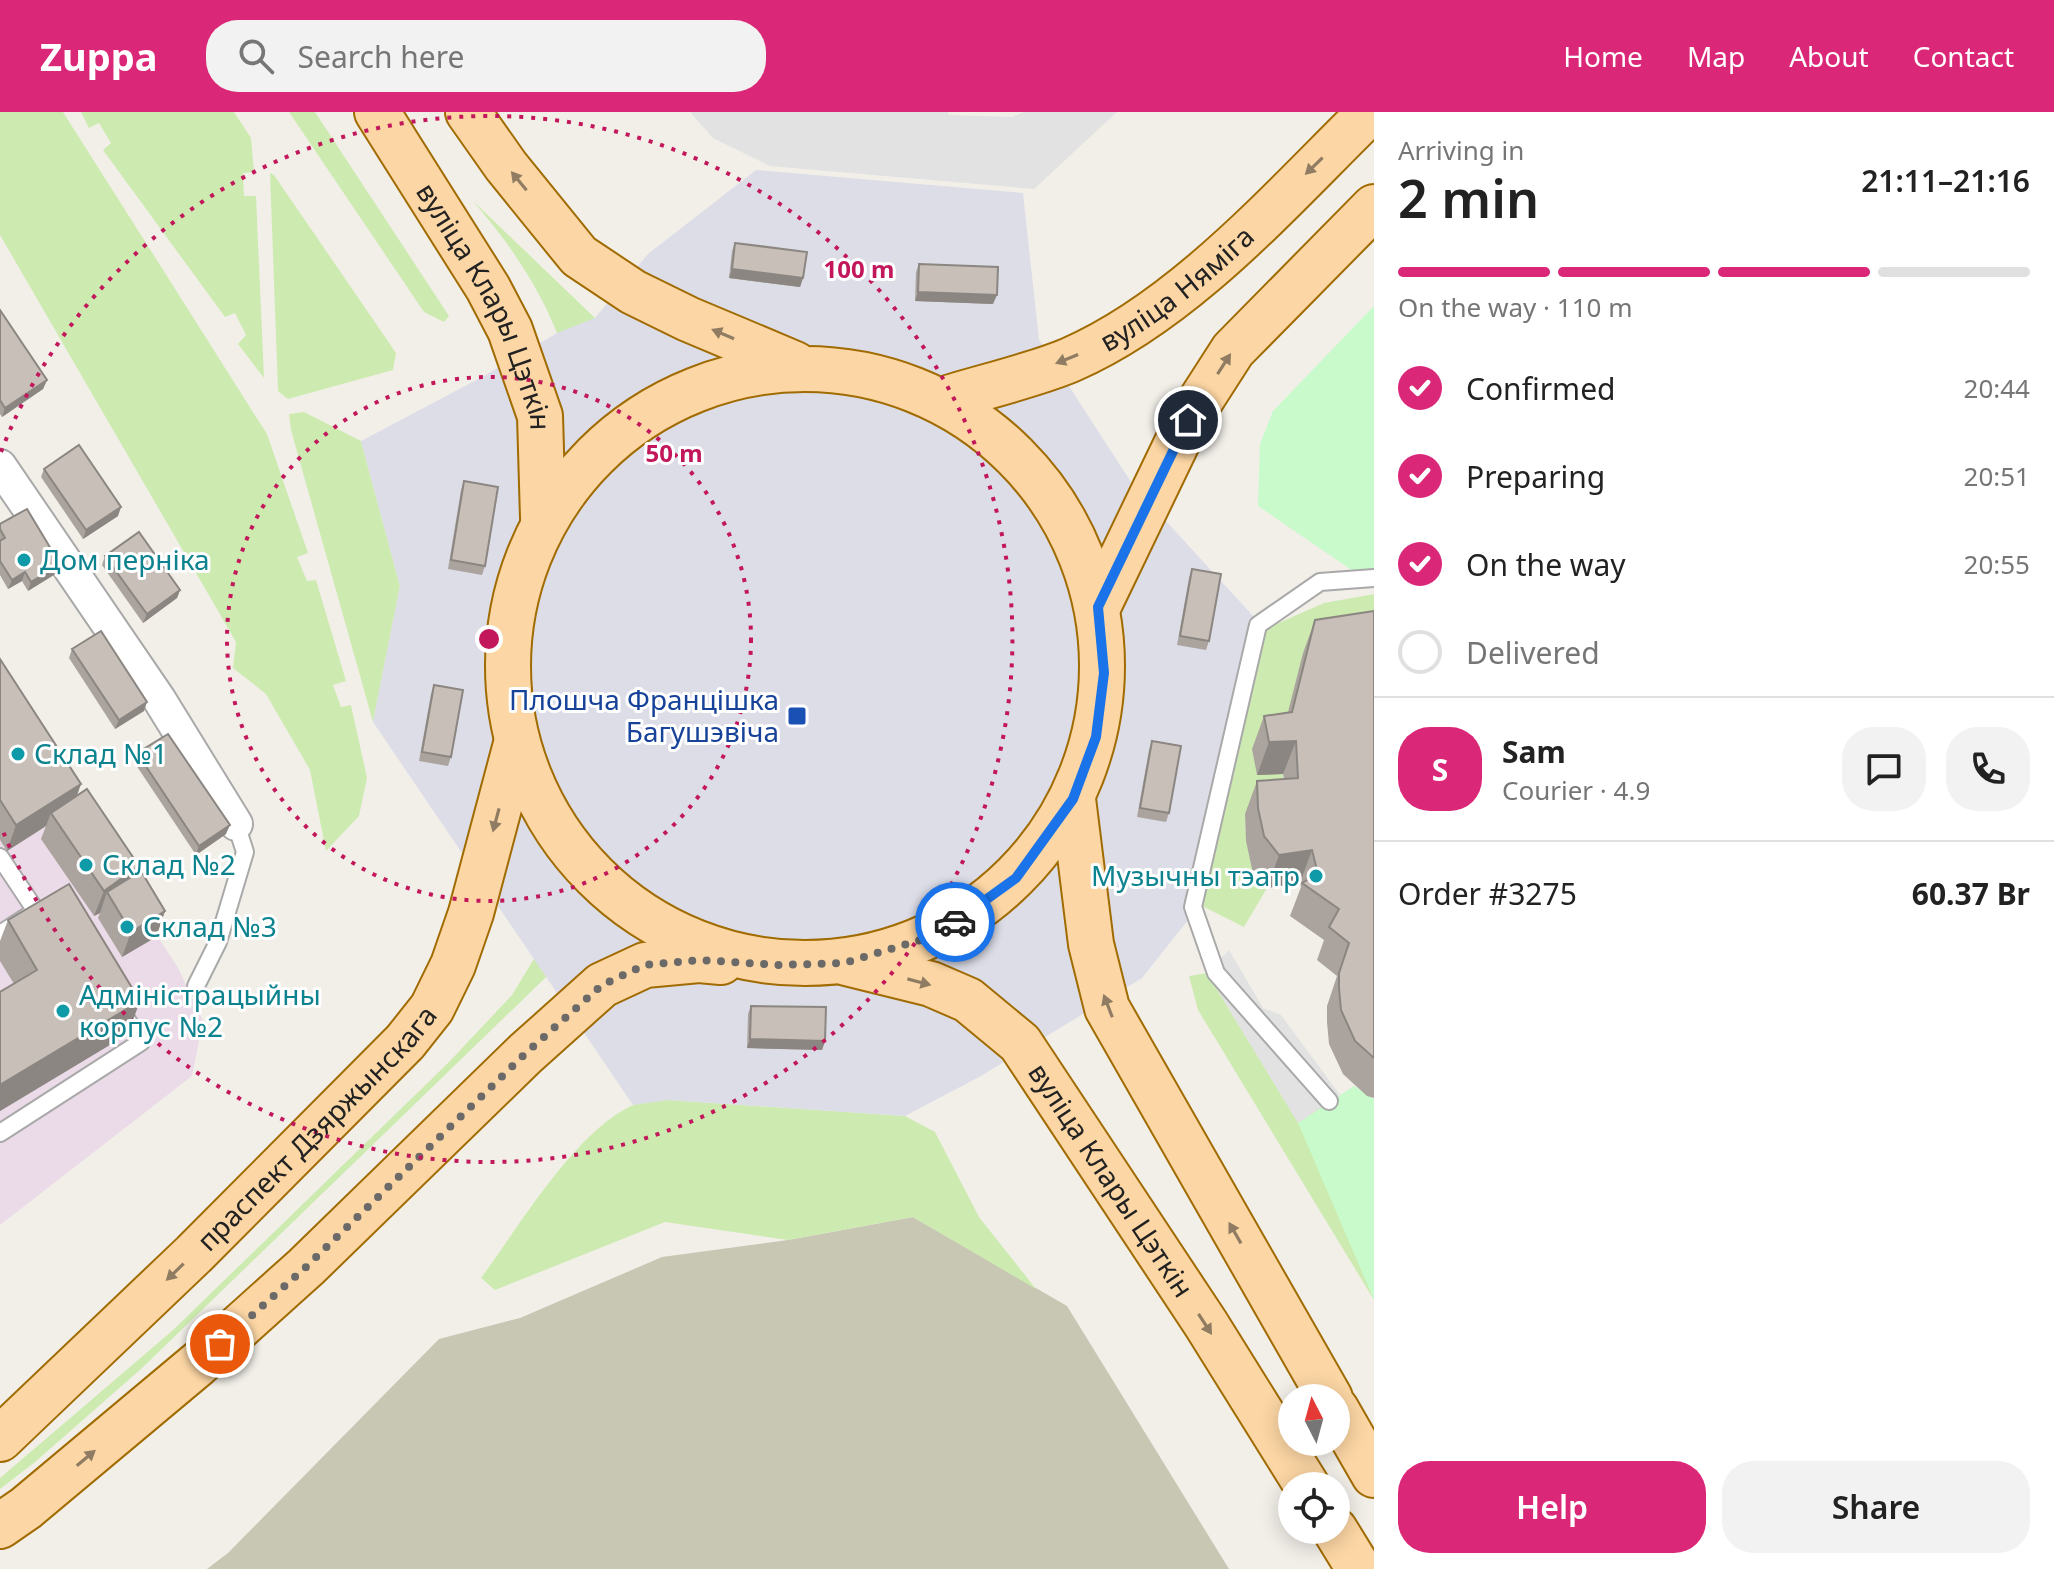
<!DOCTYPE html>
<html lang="en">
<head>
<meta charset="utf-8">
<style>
  :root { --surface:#fff; --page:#f2f2f2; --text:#222; --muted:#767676; --line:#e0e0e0; --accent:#db2777 }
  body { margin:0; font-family:"Noto Sans",sans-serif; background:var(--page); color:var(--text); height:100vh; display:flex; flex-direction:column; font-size:30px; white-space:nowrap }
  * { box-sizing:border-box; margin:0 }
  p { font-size:26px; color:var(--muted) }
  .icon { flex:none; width:44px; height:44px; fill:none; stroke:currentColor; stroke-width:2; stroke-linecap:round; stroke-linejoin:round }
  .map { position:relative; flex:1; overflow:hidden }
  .side { display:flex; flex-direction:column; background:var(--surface); width:680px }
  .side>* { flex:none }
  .needle { width:52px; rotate:354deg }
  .tools { position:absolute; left:1278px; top:1272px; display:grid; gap:16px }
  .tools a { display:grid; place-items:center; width:72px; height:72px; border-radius:50%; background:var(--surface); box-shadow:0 4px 20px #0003; font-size:40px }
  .pin { position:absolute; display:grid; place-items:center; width:68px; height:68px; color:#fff; margin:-34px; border:4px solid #fff; border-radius:50%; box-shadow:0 2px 8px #0007 }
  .courier { position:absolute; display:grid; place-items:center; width:80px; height:80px; margin:-40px; border:6px solid #1a73e8; border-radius:50%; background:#fff; color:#222; box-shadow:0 2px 10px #0007 }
  .head em { font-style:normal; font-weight:600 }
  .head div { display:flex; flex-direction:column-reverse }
  .head { display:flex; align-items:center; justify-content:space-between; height:136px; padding:0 24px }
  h1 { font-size:52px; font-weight:600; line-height:60px }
  .bar { display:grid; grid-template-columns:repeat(4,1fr); gap:12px 8px; align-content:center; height:96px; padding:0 24px }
  .bar i { height:10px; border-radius:6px; background:var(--line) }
  .bar .active { background:var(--accent) }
  .bar p { grid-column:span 4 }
  .line { display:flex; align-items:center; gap:20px; padding:0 24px; border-top:2px solid var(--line) }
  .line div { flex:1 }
  .round { display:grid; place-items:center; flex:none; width:84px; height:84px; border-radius:32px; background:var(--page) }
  ol { padding:0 24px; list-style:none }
  li { display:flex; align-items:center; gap:24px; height:88px }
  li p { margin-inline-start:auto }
  li .icon { padding:8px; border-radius:50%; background:var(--accent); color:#fff; stroke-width:4 }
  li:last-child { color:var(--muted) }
  li i { width:44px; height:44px; border:4px solid var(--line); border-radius:50% }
  .action { display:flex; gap:16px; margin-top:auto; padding:16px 24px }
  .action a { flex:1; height:92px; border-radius:32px; background:var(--accent); color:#fff; font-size:32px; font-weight:600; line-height:92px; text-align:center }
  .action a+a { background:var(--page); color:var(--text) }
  header { display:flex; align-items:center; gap:48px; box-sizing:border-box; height:112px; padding:0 40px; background:var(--accent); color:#fff }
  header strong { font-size:38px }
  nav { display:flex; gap:44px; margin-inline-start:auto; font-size:28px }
  .search { width:560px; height:72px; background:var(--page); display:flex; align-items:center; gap:20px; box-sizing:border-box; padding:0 28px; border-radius:32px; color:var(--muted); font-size:30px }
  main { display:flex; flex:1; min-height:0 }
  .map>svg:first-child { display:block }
  .industrial { fill:#ebdbe8 }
  .construction { fill:#c7c7b4 }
  .grass { fill:#cdebb0 }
  .park { fill:#c8facc }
  .parking { fill:#e2e2e2 }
  .plaza { fill:#dddde8 }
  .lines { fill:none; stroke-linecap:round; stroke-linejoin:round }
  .lane-casing { stroke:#a9a9a9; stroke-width:20 }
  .street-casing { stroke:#a9a9a9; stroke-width:36 }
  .primary-casing { stroke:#a06b00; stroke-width:48 }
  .lane { stroke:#fff; stroke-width:16 }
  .street { stroke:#fff; stroke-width:32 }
  .primary { stroke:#fcd6a4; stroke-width:44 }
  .wall { fill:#aba49e }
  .shaded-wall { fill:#8b8681 }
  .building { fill:#c7bfb8; stroke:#8b8681; stroke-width:2 }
  .oneway { fill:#8f7c63 }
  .done { stroke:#6b6a68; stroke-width:8; stroke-dasharray:0 14.4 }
  .route { stroke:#1a73e8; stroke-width:10 }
  .ring { fill:none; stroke:#c2185b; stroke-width:4; stroke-dasharray:4 8 }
  .culture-dot { fill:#0f9aa8; stroke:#fff; stroke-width:3 }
  .transit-dot { fill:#1a4fb4; stroke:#fff; stroke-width:3 }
  .labels { text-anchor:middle; stroke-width:6; stroke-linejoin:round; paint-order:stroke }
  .street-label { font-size:28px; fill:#222; stroke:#fff }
  .culture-label { font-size:28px; fill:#0d838f; stroke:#fff; text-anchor:start }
  .transit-label { font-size:28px; fill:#164399; stroke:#fff; text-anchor:end }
  .centre { fill:#c2185b; stroke:#fff; stroke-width:4 }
  .ring-label { font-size:24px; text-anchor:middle; font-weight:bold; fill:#c2185b; stroke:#fff; stroke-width:6; stroke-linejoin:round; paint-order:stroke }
</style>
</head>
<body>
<header>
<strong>Zuppa</strong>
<div class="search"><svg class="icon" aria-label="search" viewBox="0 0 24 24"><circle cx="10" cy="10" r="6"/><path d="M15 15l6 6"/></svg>Search here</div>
<nav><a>Home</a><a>Map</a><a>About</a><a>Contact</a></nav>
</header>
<main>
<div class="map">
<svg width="1374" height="1457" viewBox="0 0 1374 1457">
  <rect width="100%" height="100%" fill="#f2efe9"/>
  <path class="industrial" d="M0 587 177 854 203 909 192 964 0 1113Z"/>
  <path class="construction" d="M913 1105 1067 1194 1229 1457H207L228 1441 439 1227 520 1206 662 1145 788 1128Z"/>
  <g class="grass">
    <path d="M0 0H63L267 322 308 441 297 445 307 469 316 468 346 569 333 573 341 595 351 593 367 666 359 704 326 739 310 658 266 582 233 556 236 530 0 123Z"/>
    <path d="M81 0H234L251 26 254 60 243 61 244 84H256L264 266 238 232 246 223 235 201 225 205 103 38 111 31 99 11 89 16Z"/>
    <path d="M289 0H315L449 204 444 210 424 200Z"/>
    <path d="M270 61 274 63 396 241 393 258 288 287 278 279Z"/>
    <path d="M473 89 595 206 640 242 557 221C537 171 508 130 473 89Z"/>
    <path d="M304 300 361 329 400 474 373 610 291 318 289 302Z"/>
    <path d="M1374 482V530L1283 662 1286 699 1245 703C1246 734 1248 751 1267 776L1244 815 1200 793 1265 517 1324 491Z"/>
    <path d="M573 783V839L141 1257 35 1350 0 1377V1366L172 1219 448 951 512 883Z"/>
    <path d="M1207 861 1298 1010 1323 993 1374 1188 1198 898 1189 864Z"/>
    <path d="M668 988 905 1004 935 1020 979 1105 1036 1177 913 1105 788 1128 665 1110 495 1178 481 1166C518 1116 574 1021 631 994 641 989 656 989 668 988Z"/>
  </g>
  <g class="park">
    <path d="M1374 194V458L1353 459 1258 394 1260 332 1273 299Z"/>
    <path d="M1354 974 1374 987V1188L1298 1011Z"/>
  </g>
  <g class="parking">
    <path d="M690 0H948L949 3 1012 5 1024 0H1117L1034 77 770 54 713 26Z"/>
    <path d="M1229 838 1263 896 1281 903 1340 983 1298 1011 1207 861Z"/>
  </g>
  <path class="plaza" d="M756 58 1023 81 1039 228 1133 373 1265 517 1200 793 1142 866 981 964 905 1004 668 988 633 993 373 610 400 474 361 329 482 265 557 221 595 206 648 142Z"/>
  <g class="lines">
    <defs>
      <g id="lane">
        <path d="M0 745 36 799 0 822"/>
        <path d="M196 874 218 830 245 740 236 712"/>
        <path d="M1329 989 1216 861 1193 795 1258 513 1320 470 1374 466"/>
        <path d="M0 1021 141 930 120 897"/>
      </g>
      <path id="street" d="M0 354 159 587 236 712"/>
      <g id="primary">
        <path id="s1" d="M377 0 488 176 510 218 540 304 543 406"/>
        <path d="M468 0 506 54 579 144 633 180 688 207 795 252"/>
        <circle cx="805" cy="554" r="297"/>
        <path id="s2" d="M941 288C982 275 1032 264 1070 248 1185 198 1282 86 1370 0"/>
        <path d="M1098 495 1188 308 1233 238 1374 95"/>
        <path d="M1073 687 1091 832 1107 896 1330 1286"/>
        <path id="s3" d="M846 851 931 872 968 888 1020 931 1206 1212 1307 1374"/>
        <path d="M1336 1297 1374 1363"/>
        <path id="s4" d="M0 1327 194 1142 405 930 432 896 453 853 471 801 516 632"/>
        <path d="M0 1414 26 1396 198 1252 306 1155 526 941 602 873 645 853 699 848 721 850"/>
        <path d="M1335 1418 1359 1457"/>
      </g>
    </defs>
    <use href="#lane" class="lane-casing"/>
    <use href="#street" class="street-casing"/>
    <use href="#primary" class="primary-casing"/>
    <use href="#lane" class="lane"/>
    <use href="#street" class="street"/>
    <use href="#primary" class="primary"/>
  </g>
  <g class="wall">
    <path d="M735 131 803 166 800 175 729 166 732 139Z"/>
    <path d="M919 152 993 192 915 189 916 160Z"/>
    <path d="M0 198 47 268 43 277 2 305 0 302Z"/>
    <path d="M44 357 118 404 83 427 41 365Z"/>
    <path d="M464 369 485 454 482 463 448 457 461 378Z"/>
    <path d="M0 412 60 452 57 461 28 479 22 469 8 477 0 463Z"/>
    <path d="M105 444 180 478 177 486 143 511 102 453Z"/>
    <path d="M1192 457 1209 529 1206 538 1177 533 1189 466Z"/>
    <path d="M1374 499V986L1367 984 1343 962 1329 932 1327 910V894L1337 864 1317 848 1324 828 1290 804 1301 775 1300 771 1267 776 1252 757 1246 729 1245 702 1257 669 1284 667 1283 662 1257 663 1252 637 1264 604 1288 600 1303 541 1315 508Z"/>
    <path d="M72 537 144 599 115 617 69 546Z"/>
    <path d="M0 547 77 683 139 754 136 762 165 799 156 825 122 845 98 806 100 801 94 804 41 727 46 714 7 739 0 728Z"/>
    <path d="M434 573 451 645 448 654 419 649 431 582Z"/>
    <path d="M1152 629 1169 701 1166 710 1137 705 1149 638Z"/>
    <path d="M137 641 226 722 196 743 134 650Z"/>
    <path d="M8 808 128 922 0 999V880L14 872 0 849V829Z"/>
    <path d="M751 894 825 929 822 938 747 936 748 902Z"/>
  </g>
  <g class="shaded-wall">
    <path d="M732 157 803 166 800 175 729 166Z"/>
    <path d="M918 180 997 183 993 192 915 189Z"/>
    <path d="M47 268 43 277 2 305 5 296Z"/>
    <path d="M121 395 118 404 83 427 86 418Z"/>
    <path d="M60 452 57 461 28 479 31 470Z"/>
    <path d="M25 460 22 469 8 477 12 468Z"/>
    <path d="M180 478 177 486 143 511 147 502Z"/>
    <path d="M147 590 144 599 115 617 119 608Z"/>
    <path d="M1296 629 1283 662 1257 663 1269 630Z"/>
    <path d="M81 672 72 698 51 701 46 714 7 739 16 713Z"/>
    <path d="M230 713 226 722 196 743 199 734Z"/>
    <path d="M1312 738 1300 771 1267 776 1279 743Z"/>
    <path d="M139 754 130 780H107L100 801 94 804 104 779Z"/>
    <path d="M165 799 156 825 122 845 131 820Z"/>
    <path d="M140 889 128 922 0 999V973Z"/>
    <path d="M750 927 825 929 822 938 747 936Z"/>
  </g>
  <g class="building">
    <path d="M735 131 807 140 803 166 732 157Z"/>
    <path d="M919 152 998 155 997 183 918 180Z"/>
    <path d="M0 198 47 268 5 296 0 288Z"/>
    <path d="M79 333 121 395 86 418 44 357Z"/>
    <path d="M464 369 498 375 485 454 451 448Z"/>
    <path d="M27 397 60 452 31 470 25 460 12 468 0 449V429L5 426 0 417V412Z"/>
    <path d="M139 420 180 478 147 502 105 444Z"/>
    <path d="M1192 457 1221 462 1209 529 1180 524Z"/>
    <path d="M1374 499V946L1355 929 1341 898 1339 876V861L1349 831 1329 815 1339 797 1302 771 1318 762 1312 738 1279 743 1264 724 1258 696 1257 669 1298 666 1296 629 1269 630 1264 604 1292 600 1315 508Z"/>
    <path d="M101 519 147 590 119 608 72 537Z"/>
    <path d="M0 547 81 672 16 713 0 688Z"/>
    <path d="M434 573 463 578 451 645 422 640Z"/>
    <path d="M168 622 230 713 199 734 137 641Z"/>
    <path d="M1152 629 1181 634 1169 701 1140 696Z"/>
    <path d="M87 677 139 754 104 779 51 701Z"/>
    <path d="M141 759 165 799 131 820 107 780Z"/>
    <path d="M69 772 140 889 0 973V880L37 858 8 808Z"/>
    <path d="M751 894 826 895 825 929 750 927Z"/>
  </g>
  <defs><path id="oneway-solid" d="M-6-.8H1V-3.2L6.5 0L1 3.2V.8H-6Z" transform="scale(2)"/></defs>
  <g class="oneway">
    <use href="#oneway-solid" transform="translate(1314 54) rotate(136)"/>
    <use href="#oneway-solid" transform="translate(519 69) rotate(-129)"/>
    <use href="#oneway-solid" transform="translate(723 222) rotate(-157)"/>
    <use href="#oneway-solid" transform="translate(1067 247) rotate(158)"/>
    <use href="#oneway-solid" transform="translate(1224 252) rotate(-57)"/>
    <use href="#oneway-solid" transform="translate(496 708) rotate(105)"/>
    <use href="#oneway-solid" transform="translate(919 870) rotate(15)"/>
    <use href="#oneway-solid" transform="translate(1108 894) rotate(-111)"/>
    <use href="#oneway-solid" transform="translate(1235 1121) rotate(-120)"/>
    <use href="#oneway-solid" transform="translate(175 1160) rotate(136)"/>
    <use href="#oneway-solid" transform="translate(1205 1212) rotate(57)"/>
    <use href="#oneway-solid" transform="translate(86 1346) rotate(-40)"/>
  </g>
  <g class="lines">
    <path class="done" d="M220 1232 306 1155 526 941 602 873 645 853 699 848 780 853 844 851 937 823 955 810"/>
    <path class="route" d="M955 810 1016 766 1073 687 1096 625 1104 561 1098 495 1188 308"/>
  </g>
  <g class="ring">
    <circle cx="489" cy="527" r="262"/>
    <path d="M1 340A523 523 0 1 1 1 714"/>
  </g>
  <g class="culture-dot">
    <circle cx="24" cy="448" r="8"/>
    <circle cx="18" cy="642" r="8"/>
    <circle cx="86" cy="753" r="8"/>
    <circle cx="1316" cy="764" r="8"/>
    <circle cx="127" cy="815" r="8"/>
    <circle cx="63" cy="899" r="8"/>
  </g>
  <rect class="transit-dot" x="787" y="594" width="20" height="20" rx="4"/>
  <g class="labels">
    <g class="street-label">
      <text dy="10" stroke="none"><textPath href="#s2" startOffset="264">вуліца Няміга</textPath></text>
      <text dy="10" stroke="none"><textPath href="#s1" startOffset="224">вуліца Клары Цэткін</textPath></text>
      <text dy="10" stroke="none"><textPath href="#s4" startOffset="444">праспект Дзяржынскага</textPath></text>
      <text dy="10" stroke="none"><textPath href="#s3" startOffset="360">вуліца Клары Цэткін</textPath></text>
    </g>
    <g class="culture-label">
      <text x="40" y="458">Дом перніка</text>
      <text x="34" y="652">Склад №1</text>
      <text x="102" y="763">Склад №2</text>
      <text x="1300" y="774" text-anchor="end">Музычны тэатр</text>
      <text x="143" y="825">Склад №3</text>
      <text x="79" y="893">Адміністрацыйны<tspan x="79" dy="32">корпус №2</tspan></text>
    </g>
    <g class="transit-label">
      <text x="779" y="598">Плошча Францішка<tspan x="779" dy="32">Багушэвіча</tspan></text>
    </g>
  </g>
  <circle cx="489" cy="527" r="12" class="centre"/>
  <g class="ring-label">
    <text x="859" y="166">100 m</text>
    <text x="674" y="350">50 m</text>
  </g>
</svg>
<div class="tools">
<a><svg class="needle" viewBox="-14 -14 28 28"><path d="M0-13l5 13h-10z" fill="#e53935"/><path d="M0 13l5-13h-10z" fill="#767676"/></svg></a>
<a><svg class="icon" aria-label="locate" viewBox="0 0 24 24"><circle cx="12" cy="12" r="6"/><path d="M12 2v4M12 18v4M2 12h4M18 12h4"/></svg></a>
</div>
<div class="pin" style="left:220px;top:1232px;background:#ea580c"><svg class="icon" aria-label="bag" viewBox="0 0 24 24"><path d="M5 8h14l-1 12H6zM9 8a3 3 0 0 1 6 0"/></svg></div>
<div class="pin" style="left:1188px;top:308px;background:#1f2937"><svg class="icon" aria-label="home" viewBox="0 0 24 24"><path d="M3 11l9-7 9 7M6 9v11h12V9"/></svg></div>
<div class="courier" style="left:955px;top:810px"><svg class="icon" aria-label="car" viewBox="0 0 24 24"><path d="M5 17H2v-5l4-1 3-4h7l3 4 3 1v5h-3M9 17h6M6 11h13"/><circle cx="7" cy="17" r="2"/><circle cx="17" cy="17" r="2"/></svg></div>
</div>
<section class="side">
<div class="head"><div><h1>2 min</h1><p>Arriving in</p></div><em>21:11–21:16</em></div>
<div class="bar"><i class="active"></i><i class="active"></i><i class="active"></i><i></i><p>On the way · 110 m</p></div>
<ol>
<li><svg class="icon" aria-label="check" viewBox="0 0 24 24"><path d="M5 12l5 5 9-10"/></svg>Confirmed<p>20:44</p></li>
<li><svg class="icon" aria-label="check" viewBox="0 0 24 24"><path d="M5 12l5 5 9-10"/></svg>Preparing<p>20:51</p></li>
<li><svg class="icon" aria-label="check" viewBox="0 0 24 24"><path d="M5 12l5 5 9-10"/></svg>On the way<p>20:55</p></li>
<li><i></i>Delivered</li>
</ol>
<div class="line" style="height:144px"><b class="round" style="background:var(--accent);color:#fff">S</b><div><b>Sam</b><p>Courier · 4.9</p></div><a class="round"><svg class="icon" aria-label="chat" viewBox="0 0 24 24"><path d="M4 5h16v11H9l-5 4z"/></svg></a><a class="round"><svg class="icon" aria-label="phone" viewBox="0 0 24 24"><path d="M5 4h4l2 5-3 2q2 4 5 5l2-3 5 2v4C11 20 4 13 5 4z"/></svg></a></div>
<div class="line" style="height:104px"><div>Order #3275</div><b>60.37 Br</b></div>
<div class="action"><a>Help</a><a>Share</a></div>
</section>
</main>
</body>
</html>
